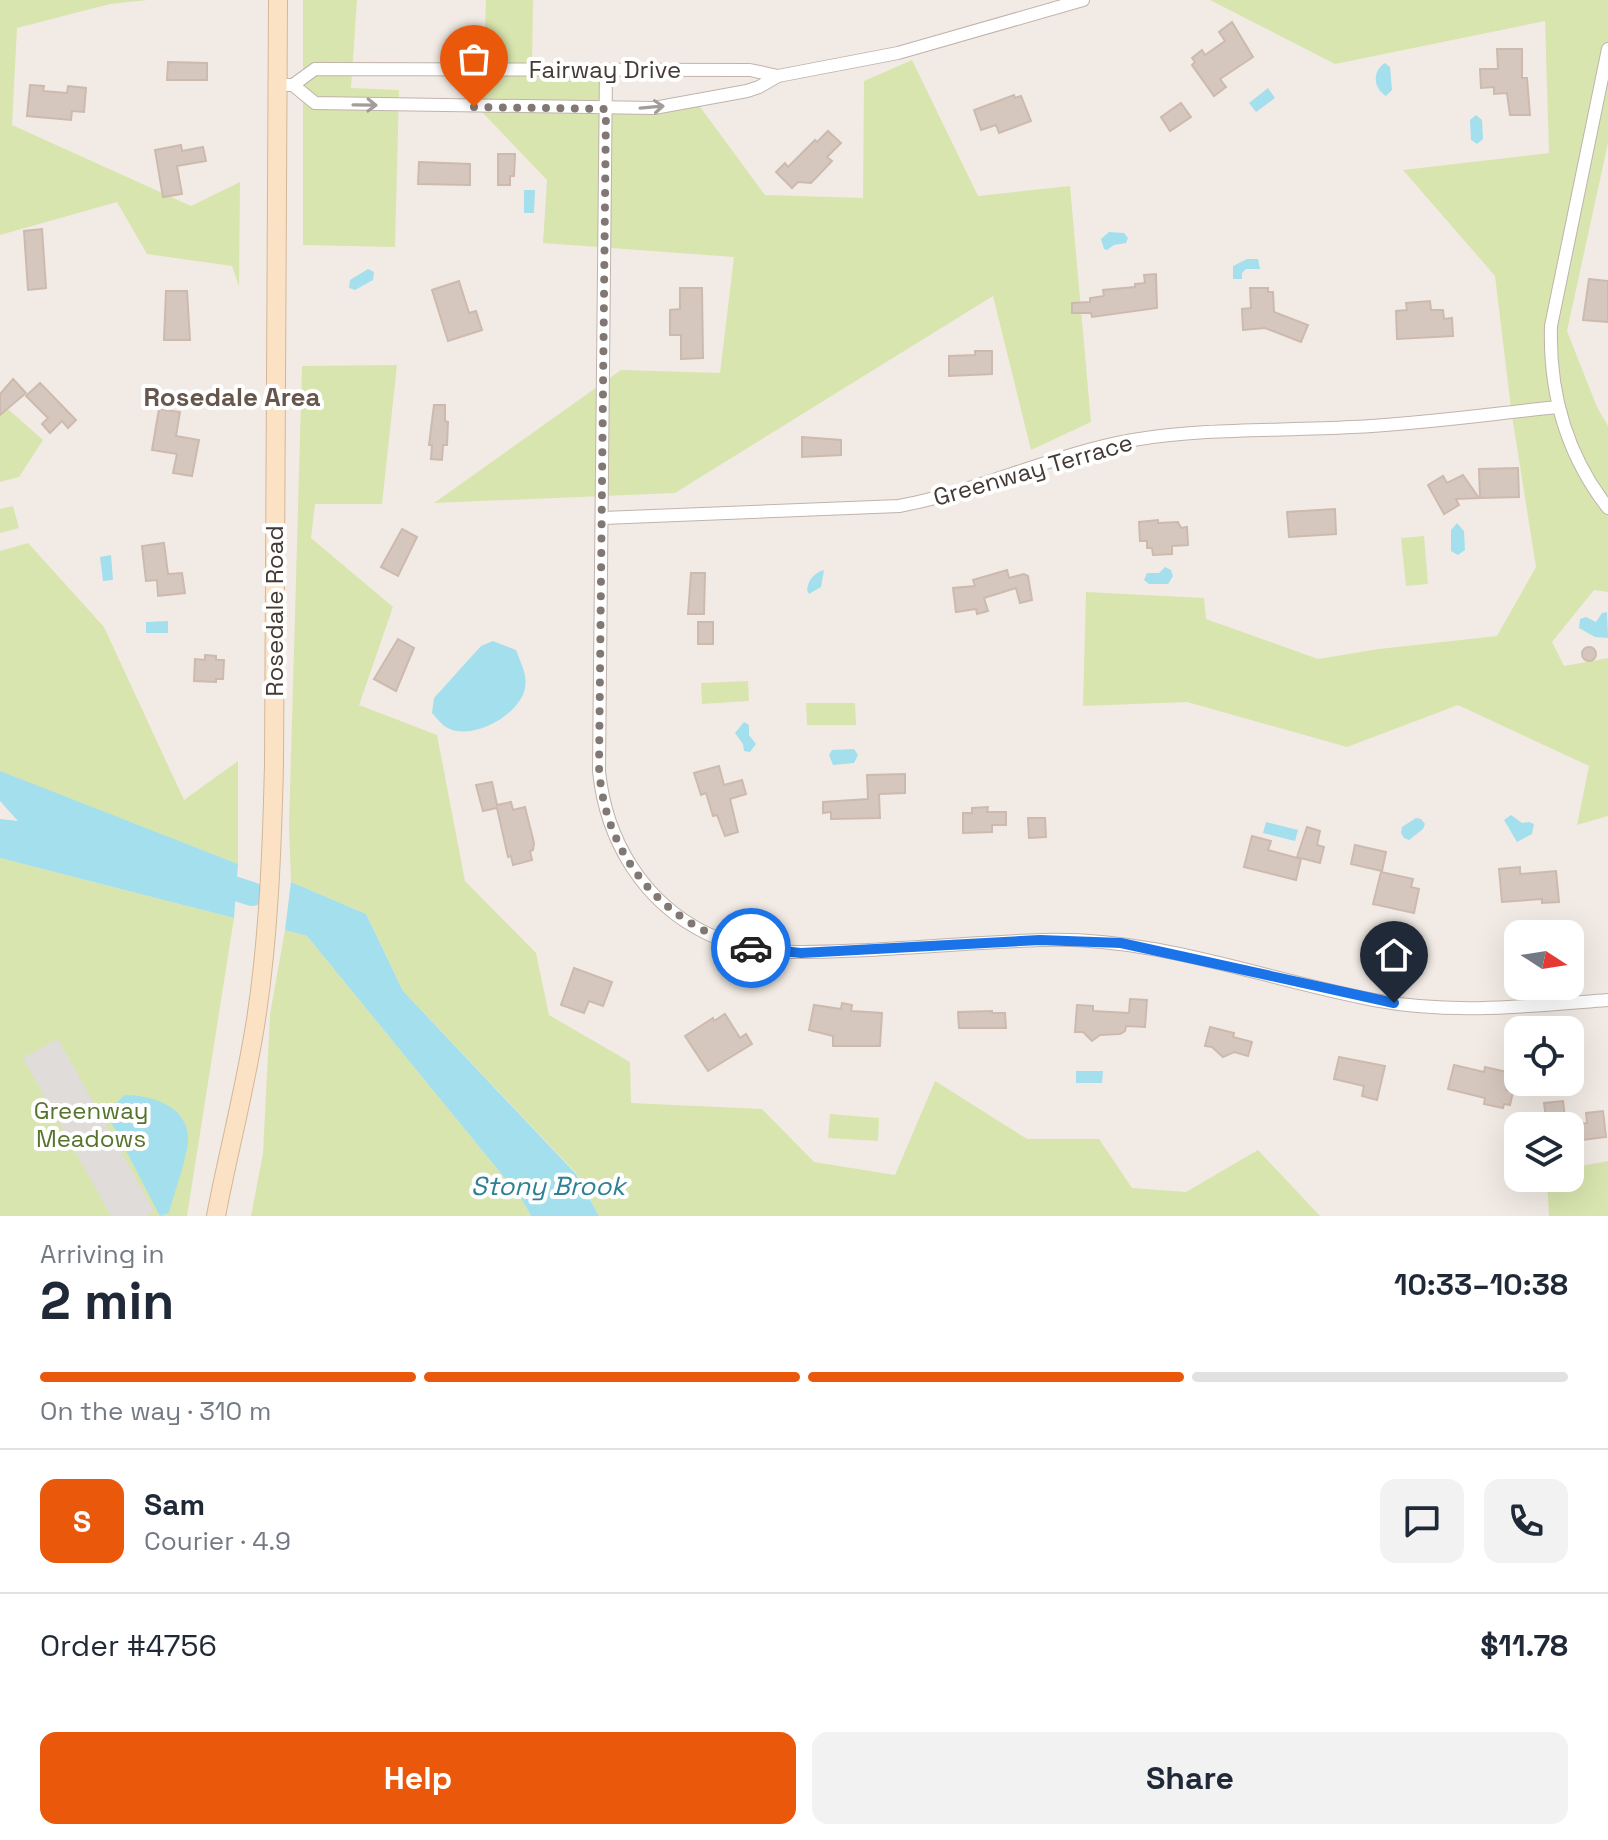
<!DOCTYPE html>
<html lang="en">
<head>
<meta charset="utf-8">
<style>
  :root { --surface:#fff; --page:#f2f2f3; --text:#1f2937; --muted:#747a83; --line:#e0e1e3; --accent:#ea580c }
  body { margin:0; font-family:"Space Grotesk",sans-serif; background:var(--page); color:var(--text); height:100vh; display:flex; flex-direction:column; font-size:30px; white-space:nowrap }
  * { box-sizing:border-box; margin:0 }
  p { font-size:26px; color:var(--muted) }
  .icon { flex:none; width:44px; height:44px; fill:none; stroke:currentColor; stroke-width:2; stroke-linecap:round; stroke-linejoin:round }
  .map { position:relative; height:1216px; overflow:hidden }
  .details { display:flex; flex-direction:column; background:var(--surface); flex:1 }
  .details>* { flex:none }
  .needle { width:52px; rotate:102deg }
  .fabs { position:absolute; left:1504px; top:920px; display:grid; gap:16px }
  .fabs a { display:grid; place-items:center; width:80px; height:80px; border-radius:16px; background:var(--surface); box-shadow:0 8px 32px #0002; font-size:40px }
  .pin { position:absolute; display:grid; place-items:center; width:68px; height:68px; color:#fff; margin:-82px -34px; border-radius:50% 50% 50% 0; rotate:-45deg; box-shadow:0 0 8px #0007 }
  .pin .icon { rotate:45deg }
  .courier { position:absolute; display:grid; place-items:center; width:80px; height:80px; margin:-40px; border:6px solid #1a73e8; border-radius:50%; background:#fff; color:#222; box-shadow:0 2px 10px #0007 }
  .overview em { font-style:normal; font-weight:800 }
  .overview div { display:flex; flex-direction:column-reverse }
  .overview { display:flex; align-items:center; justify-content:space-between; height:136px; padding:0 40px }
  h1 { font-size:52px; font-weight:800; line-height:60px }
  .bar { display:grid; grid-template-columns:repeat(4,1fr); gap:12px 8px; align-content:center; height:96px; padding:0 40px }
  .bar i { height:10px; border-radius:6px; background:var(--line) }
  .bar .active { background:var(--accent) }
  .bar p { grid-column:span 4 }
  .line { display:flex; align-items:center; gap:20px; padding:0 40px; border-top:2px solid var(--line) }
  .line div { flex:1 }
  .round { display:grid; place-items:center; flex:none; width:84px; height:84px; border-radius:16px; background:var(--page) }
  .action { display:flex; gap:16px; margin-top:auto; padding:16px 40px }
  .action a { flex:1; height:92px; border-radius:16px; background:var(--accent); color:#fff; font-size:32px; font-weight:800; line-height:92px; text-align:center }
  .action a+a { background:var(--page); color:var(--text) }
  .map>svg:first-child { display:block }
  .green { fill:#d9e5af }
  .parking { fill:#e0dcda }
  .water { fill:#a3dfed }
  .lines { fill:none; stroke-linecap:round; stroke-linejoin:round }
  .river { stroke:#a3dfed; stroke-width:24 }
  .building { fill:#d6c7be; stroke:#cdbaae; stroke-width:2 }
  .street-casing { stroke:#c0b3ab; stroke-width:14 }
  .secondary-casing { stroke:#d3b698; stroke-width:20 }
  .street { stroke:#fff; stroke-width:12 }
  .secondary { stroke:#fce2c4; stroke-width:18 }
  .oneway { stroke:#a29c9a }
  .done { stroke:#817873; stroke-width:8; stroke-dasharray:0 14.4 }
  .route { stroke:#1a73e8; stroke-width:10 }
  .labels { text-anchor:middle; stroke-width:8; stroke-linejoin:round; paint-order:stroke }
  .street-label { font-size:24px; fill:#443a35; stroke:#fff }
  .park-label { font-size:24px; fill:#56732b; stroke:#fff }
  .neighbourhood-label { font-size:26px; font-weight:bold; fill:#66564c; stroke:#fff }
  .water-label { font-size:26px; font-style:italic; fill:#2e8094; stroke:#fff }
</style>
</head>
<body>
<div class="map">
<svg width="1608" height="1216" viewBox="0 0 1608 1216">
  <rect width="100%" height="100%" fill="#f2ebe5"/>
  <g class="green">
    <path d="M0 0H148L110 4 17 28 12 125 191 206 240 182 239 286 232 266 147 254 117 202 0 235Z"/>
    <path d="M303 0H357L351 88 399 90 395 247 303 245Z"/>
    <path d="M486 0H533L532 67 611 70V114L698 104 765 195 863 198 864 81 912 60 978 196 1070 186 1091 422 1031 450 993 296 675 493 434 503 621 370 720 373 734 257 543 243 547 180 482 112Z"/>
    <path d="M1210 0H1608V143L1567 331 1597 407 1608 426V592L1594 590 1552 642 1564 666 1608 658V816L1577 825 1589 766 1458 705 1347 747 1187 702 1083 706 1086 592 1204 598 1206 619 1318 659 1379 649 1497 636 1536 567 1512 416 1495 276 1403 170 1549 153 1545 21 1335 64Z"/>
    <path d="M397 365 382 504H315L311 538 393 607 359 705 437 735 465 881 536 953 549 1015 630 1062 631 1103 762 1109 814 1162 895 1175 935 1081 1027 1139H1099L1132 1188 1186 1192 1258 1150 1320 1216H599L576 1173 403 991 366 914 291 882 289 826 302 366Z"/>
    <path d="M0 402 43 440 19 477 0 482Z"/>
    <path d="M13 506 19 528 0 533V509Z"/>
    <path d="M1424 536 1428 584 1406 586 1401 538Z"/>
    <path d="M28 543 104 627 184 800 238 761V864L0 772V551Z"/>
    <path d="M748 681 749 701 702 704 701 683Z"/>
    <path d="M806 703H855L856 725H807Z"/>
    <path d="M0 858 234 918 187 1216H0Z"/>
    <path d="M285 930 307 936 521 1198 531 1216H251L263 1153 270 1014Z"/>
    <path d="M830 1114 879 1118 878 1141 828 1138Z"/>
    <path d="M1608 1161V1216H1549L1547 1178H1570V1168Z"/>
  </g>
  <path class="parking" d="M58 1039 154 1211 146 1216H111L23 1058Z"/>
  <g class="water">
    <path d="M1385 63 1390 67 1392 90 1386 96C1373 88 1372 71 1385 63Z"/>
    <path d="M1268 88 1275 98 1256 112 1249 103Z"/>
    <path d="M1476 115 1482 120 1483 139 1477 144 1471 140 1470 120Z"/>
    <path d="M524 190H535L534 213H524Z"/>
    <path d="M1109 232 1124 233 1128 238 1126 243 1114 245 1107 250 1104 249 1101 239Z"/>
    <path d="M1247 259H1258L1260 269H1246L1242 273V279H1233V266Z"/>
    <path d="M368 269 374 272 373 280 355 290 349 288 350 280Z"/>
    <path d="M1457 523 1464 531 1465 550 1458 555 1451 551V530Z"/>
    <path d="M111 555 113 580 103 581 100 557Z"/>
    <path d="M1165 567 1171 570 1173 576 1168 584H1149L1144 580 1147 573H1159Z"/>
    <path d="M824 570 821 587 809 594 807 590C808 580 814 573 824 570Z"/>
    <path d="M1607 612 1608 638 1595 637 1579 628 1580 619 1586 617 1596 622 1602 613Z"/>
    <path d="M168 621V633H146V622Z"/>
    <path d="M493 641 516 650C521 664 529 677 524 692 516 717 469 742 446 727 441 724 436 717 432 713L434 698 481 646Z"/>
    <path d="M744 722 749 725V735L756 744 750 752 744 751 743 744 735 733Z"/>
    <path d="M854 749 858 755 854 763 833 765 829 755 832 750Z"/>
    <path d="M0 771 238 864 234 918 0 858V819L18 821 0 801Z"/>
    <path d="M1511 815 1522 823 1529 822 1534 824 1532 834 1517 842 1504 820Z"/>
    <path d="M1416 818 1421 819 1425 824 1423 829 1409 840 1404 838 1401 833 1402 827Z"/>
    <path d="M1266 822 1298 830 1295 841 1263 833Z"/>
    <path d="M291 882 366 914 403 991 576 1174 599 1216H531L521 1198 307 936 285 930Z"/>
    <path d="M1076 1071H1103L1102 1083H1076Z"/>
    <path d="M124 1095C151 1095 189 1106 188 1140 187 1159 174 1193 169 1213L160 1216 111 1122 117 1102Z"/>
  </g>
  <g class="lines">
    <path class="river" d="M208 880 252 894"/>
  </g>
  <g class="building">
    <path d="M1232 22 1253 57 1220 79 1226 87 1214 96 1192 65 1195 62 1192 58 1202 50 1205 55 1225 41 1219 32Z"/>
    <path d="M1497 49H1522V78H1527L1530 115H1510L1507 93 1494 94V87L1481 88 1480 69H1498Z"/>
    <path d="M168 62 207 63V80H167Z"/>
    <path d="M30 85 44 86 43 91 67 93 68 86 86 88 84 112 72 111 71 120 27 116Z"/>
    <path d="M1014 95 1015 98 1021 96 1031 121 999 133 996 125 981 130 974 110Z"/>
    <path d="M1181 103 1191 117 1170 131 1161 117Z"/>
    <path d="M828 131 841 143 827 157 832 161 811 183 798 182 792 188 776 172 785 163 788 167 815 140 817 142Z"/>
    <path d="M181 145 182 151 203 147 206 161 177 166 182 194 163 197 155 150Z"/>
    <path d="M498 154H515L514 176H510V185H498Z"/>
    <path d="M419 162 470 164V185L418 184Z"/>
    <path d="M42 229 46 288 28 290 24 231Z"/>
    <path d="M1156 274 1157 308 1092 317 1091 313H1072V303L1090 302V298L1104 296 1103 290 1135 287V284L1145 283 1144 275Z"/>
    <path d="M1589 279 1608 281V322L1583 320Z"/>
    <path d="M459 281 469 313 476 311 482 330 448 341 432 290Z"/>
    <path d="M680 288H702L703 358 681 359V335H670V310L680 309Z"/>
    <path d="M1250 288H1268V292H1273L1274 312 1308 325 1301 342 1265 328 1243 330 1242 309 1251 308Z"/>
    <path d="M166 291H187L190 340H164Z"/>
    <path d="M1430 301 1431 310H1443L1444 319 1452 318 1453 336 1397 339 1396 311 1407 310 1406 303Z"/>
    <path d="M975 351H992V374L949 376V356L975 355Z"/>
    <path d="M13 379 26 393 0 415V394Z"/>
    <path d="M40 383 76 420 68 428 62 421 50 433 42 424 48 418 26 396Z"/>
    <path d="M434 405H445V421L448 422 447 445H443L442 460 431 459 432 445H429Z"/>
    <path d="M159 409 180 412 176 436 199 440 192 476 173 473 177 454 152 450Z"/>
    <path d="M802 437 841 440V455L802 457Z"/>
    <path d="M1518 468 1519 497 1480 498 1479 469Z"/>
    <path d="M1463 475 1479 498 1456 499 1459 505 1444 514 1428 485 1443 476 1447 483Z"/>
    <path d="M1335 509 1336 534 1289 537 1287 512Z"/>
    <path d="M1158 520V523L1178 522 1181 528 1187 527 1188 545 1172 546V554L1153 555 1152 548H1147V541H1140L1139 522Z"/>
    <path d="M402 529 417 537 398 576 381 567Z"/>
    <path d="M164 543 168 574 182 573 185 593 158 596 157 580 146 581 142 546Z"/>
    <path d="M1007 570 1009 578 1024 574 1028 576 1032 600 1020 603 1016 588 984 598 988 611 977 614 976 609 956 612 953 588 975 586 973 580Z"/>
    <path d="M691 573H705L704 614H688Z"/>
    <rect x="698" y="622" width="15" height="22"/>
    <path d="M398 639 414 648 396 691 374 679Z"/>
    <circle cx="1589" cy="654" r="7"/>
    <path d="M205 655 216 656V660H224L223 679H216V682L194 681 195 659 205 660Z"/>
    <path d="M719 766 724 785 742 780 746 794 730 799 738 832 725 836 717 815 713 816 706 793 701 795 694 773Z"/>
    <path d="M905 774V793L879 794 880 818 831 819V812L823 813V802L868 799 867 775Z"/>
    <path d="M492 782 497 805 511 802 513 810 525 807 534 843 533 850 530 851 532 860 513 865 511 856 508 857 497 808 483 811 476 785Z"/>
    <path d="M988 807 987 812H1006V825H992V832L963 833V813H972V808Z"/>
    <path d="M1028 818H1045L1046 837 1029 838Z"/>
    <path d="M1307 827 1320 831 1317 845 1324 847 1320 863 1297 857Z"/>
    <path d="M1252 836 1271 841 1268 850 1301 859 1296 880 1244 867Z"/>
    <path d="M1355 845 1386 852 1382 871 1351 864Z"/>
    <path d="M1520 867V874L1556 871 1559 902 1542 903V899L1502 902 1499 869Z"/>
    <path d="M1381 872 1413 879 1411 887 1419 889 1414 913 1373 904Z"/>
    <path d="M574 968 612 982 603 1006 589 1001 584 1013 561 1005Z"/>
    <path d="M1130 999 1147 1000 1145 1027 1126 1026 1125 1031 1120 1034 1100 1035 1092 1041 1083 1032H1075L1077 1005 1093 1006V1011L1129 1013Z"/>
    <path d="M842 1003 852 1005 851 1011 882 1013 880 1046H833V1036L809 1030 814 1005 841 1009Z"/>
    <path d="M992 1011V1013H1005L1006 1028H959L958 1012Z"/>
    <path d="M725 1014 740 1038 746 1034 752 1044 708 1071 685 1036 713 1018 714 1021Z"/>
    <path d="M1210 1027 1234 1033 1233 1037 1252 1042 1248 1056 1234 1052 1223 1057 1212 1047 1205 1046Z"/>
    <path d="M1339 1057 1385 1066 1377 1100 1362 1096 1364 1086 1334 1079Z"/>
    <path d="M1454 1065 1484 1072 1485 1067 1511 1073 1506 1090 1513 1092 1510 1105 1504 1104 1503 1108 1484 1104 1485 1098 1448 1089Z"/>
    <path d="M1563 1101 1566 1126H1547L1544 1103Z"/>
    <path d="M1603 1111 1606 1137 1582 1140 1583 1148 1570 1150V1125L1587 1123 1586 1113Z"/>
  </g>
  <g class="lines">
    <defs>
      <g id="street">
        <path d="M1608 49 1551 326C1549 394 1566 454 1608 508"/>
        <path d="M606 69 599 771C606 840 643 903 708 934 759 958 813 952 868 950 926 947 984 942 1042 940 1156 936 1263 979 1374 1000 1452 1015 1530 1006 1608 1000"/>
        <path d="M278 85H293L315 103 654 108 747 91 759 87 778 76 898 53 1083 0"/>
        <path d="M293 85 315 69 750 70 778 76"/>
        <path d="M603 518 899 506C979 491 1053 454 1133 440 1203 428 1280 431 1352 427 1420 424 1489 414 1558 407"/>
      </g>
      <path id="secondary" d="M216 1216C229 1148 247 1082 257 1013 269 931 272 847 274 764L278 0"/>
    </defs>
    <use href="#street" class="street-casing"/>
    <use href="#secondary" class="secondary-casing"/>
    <use href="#street" class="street"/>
    <use href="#secondary" class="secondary"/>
  </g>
  <defs><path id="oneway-shaft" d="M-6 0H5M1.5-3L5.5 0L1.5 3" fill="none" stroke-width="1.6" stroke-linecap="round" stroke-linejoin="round" transform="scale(2)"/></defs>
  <g class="oneway">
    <use href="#oneway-shaft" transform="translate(365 105) rotate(1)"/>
    <use href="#oneway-shaft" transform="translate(652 107) rotate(-5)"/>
  </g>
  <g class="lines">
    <path class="done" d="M474 107 606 109 599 767C604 856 664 927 751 948"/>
    <path class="route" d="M751 948 801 953 1040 940 1121 943 1394 1003"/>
  </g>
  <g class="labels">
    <g class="street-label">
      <text x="605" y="78">Fairway Drive</text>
      <text transform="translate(1033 470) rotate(-16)" y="8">Greenway Terrace</text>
      <text transform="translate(275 611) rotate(-90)" y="8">Rosedale Road</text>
    </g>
    <g class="park-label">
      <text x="91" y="1119">Greenway<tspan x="91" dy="28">Meadows</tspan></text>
    </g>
    <g class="neighbourhood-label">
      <text x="232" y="406">Rosedale Area</text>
    </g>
    <g class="water-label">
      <text x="548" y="1195">Stony Brook</text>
    </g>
  </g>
</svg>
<div class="fabs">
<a><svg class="needle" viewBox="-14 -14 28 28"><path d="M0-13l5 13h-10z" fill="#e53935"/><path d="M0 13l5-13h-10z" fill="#747a83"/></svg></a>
<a><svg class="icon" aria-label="locate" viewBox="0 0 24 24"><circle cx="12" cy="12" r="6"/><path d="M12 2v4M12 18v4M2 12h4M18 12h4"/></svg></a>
<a><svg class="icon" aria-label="layers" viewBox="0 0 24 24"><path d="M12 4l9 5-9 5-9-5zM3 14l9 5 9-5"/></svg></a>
</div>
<div class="pin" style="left:474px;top:107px;background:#ea580c"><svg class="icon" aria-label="bag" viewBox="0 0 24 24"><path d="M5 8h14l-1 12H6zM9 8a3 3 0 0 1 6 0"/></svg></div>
<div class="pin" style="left:1394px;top:1003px;background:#1f2937"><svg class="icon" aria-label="home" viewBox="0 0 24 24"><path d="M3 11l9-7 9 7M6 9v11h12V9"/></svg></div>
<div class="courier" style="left:751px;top:948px"><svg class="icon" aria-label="car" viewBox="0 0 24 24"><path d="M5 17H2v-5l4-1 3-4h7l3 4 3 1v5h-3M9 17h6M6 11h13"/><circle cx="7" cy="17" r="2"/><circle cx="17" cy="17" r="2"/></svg></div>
</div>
<section class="details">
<div class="overview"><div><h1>2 min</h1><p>Arriving in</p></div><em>10:33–10:38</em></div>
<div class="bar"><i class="active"></i><i class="active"></i><i class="active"></i><i></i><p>On the way · 310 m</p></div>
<div class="line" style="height:144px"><b class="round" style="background:var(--accent);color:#fff">S</b><div><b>Sam</b><p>Courier · 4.9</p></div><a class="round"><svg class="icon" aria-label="chat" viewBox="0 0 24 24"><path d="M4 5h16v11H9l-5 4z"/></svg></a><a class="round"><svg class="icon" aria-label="phone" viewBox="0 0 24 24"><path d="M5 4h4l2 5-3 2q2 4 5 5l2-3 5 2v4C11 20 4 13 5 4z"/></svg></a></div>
<div class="line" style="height:104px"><div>Order #4756</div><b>$11.78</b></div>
<div class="action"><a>Help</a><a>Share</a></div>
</section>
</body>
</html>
